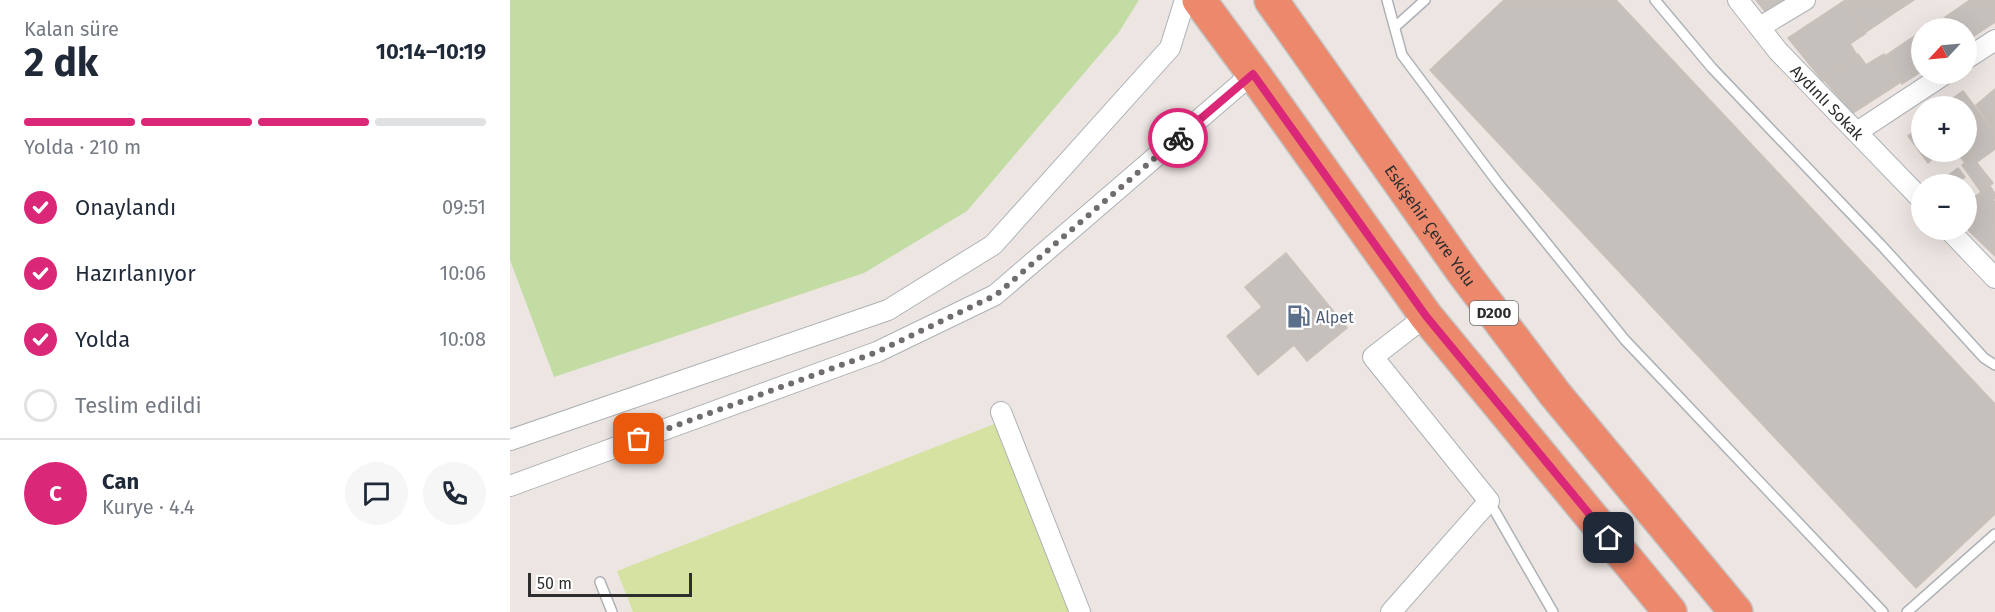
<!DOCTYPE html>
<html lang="tr">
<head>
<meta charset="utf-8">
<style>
  :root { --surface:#fff; --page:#f6f6f7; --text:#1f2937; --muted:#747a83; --line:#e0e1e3; --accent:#db2777 }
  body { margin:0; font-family:"Fira Sans",sans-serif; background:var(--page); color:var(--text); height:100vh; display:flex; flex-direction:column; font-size:22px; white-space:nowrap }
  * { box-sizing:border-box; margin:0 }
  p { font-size:20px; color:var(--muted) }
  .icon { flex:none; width:33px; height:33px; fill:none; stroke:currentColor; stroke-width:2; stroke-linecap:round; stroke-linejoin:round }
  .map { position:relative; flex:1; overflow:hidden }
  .panel { display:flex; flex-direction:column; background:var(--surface); width:510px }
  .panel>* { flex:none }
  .needle { width:39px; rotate:244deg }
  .fabs { position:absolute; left:1401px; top:18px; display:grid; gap:12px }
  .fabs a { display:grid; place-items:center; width:66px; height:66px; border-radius:50%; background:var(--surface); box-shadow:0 6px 24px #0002; font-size:30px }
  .scale { position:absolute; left:18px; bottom:15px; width:164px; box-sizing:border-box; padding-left:6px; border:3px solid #2d2d2d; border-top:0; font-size:16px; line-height:21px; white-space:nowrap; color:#2d2d2d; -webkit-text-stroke:4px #fff; paint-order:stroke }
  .pin { position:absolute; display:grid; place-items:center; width:51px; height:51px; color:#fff; margin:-26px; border-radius:12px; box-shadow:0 3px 9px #0006 }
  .courier { position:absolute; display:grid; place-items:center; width:60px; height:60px; margin:-30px; border:4px solid #db2777; border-radius:50%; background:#fff; color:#222; box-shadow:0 2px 8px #0007 }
  .summary em { font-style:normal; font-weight:700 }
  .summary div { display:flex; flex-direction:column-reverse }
  .summary { display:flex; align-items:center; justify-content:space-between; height:102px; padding:0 24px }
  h1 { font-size:39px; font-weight:700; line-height:45px }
  .bar { display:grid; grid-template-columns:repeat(4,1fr); gap:9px 6px; align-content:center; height:72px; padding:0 24px }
  .bar i { height:8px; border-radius:4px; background:var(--line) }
  .bar .selected { background:var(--accent) }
  .bar p { grid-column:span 4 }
  .line { display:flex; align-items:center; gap:15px; padding:0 24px; border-top:2px solid var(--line) }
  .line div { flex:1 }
  .round { display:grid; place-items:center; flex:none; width:63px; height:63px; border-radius:32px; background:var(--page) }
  ol { padding:0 24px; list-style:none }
  li { display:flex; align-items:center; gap:18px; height:66px }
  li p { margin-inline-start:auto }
  li .icon { padding:6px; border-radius:50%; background:var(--accent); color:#fff; stroke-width:4 }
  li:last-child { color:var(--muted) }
  li i { width:33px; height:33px; border:3px solid var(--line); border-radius:50% }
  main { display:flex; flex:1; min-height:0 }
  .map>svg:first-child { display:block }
  .green { fill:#c3dca4 }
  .pitch { fill:#d5e2a1 }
  .building { fill:#c5c0bc; stroke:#c8c0bb; stroke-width:1.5 }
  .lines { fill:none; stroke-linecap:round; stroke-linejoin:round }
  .lane-casing { stroke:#adb2b7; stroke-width:12 }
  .street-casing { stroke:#adb2b7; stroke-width:22 }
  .highway-casing { stroke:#c4c4c4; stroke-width:36 }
  .lane { stroke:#fff; stroke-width:9 }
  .street { stroke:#fff; stroke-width:20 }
  .highway { stroke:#ec886c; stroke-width:33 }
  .done { stroke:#706d6c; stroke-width:6; stroke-dasharray:0 10.8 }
  .route { stroke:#db2777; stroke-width:8 }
  .labels { text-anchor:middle; stroke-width:4.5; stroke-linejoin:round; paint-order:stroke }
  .shield { fill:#fff; stroke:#6c6c6c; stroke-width:1.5 }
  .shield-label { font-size:15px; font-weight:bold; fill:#2d2d2d }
  .street-label { font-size:16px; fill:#2d2d2d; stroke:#fff }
  .service-label { font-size:16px; fill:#4e5e75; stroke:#fff; text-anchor:start }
</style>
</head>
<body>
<main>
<section class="panel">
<div class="summary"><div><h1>2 dk</h1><p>Kalan süre</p></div><em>10:14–10:19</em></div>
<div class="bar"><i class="selected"></i><i class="selected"></i><i class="selected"></i><i></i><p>Yolda · 210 m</p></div>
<ol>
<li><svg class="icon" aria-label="check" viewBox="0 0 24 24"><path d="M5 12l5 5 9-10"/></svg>Onaylandı<p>09:51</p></li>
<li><svg class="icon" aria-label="check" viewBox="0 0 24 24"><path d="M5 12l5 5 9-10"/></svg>Hazırlanıyor<p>10:06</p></li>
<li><svg class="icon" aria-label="check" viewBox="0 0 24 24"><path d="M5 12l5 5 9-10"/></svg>Yolda<p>10:08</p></li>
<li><i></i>Teslim edildi</li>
</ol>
<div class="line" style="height:108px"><b class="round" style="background:var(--accent);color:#fff">C</b><div><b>Can</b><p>Kurye · 4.4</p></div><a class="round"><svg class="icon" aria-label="chat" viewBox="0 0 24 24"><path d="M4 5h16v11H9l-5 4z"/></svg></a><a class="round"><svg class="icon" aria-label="phone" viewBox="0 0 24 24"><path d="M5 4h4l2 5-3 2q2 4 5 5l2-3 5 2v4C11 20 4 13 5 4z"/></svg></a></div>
</section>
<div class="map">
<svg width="1485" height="612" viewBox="0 0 1485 612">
  <rect width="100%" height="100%" fill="#ece5e1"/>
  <path class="green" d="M0 0H629L609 32 457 211 354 273 44 377 0 260Z"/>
  <path class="pitch" d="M487 423 561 612H123L107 571Z"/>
  <g class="building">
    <path d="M994 0H1106L1485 404V514L1406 588 920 70Z"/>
    <path d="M1246 0H1289L1261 19Z"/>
    <path d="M1335 0H1369L1381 15 1356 32Z"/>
    <path d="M1369 0H1404L1381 15Z"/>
    <path d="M1460 0H1485V22L1456 41V28H1437L1431 20Z"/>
    <path d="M1334 1 1356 33 1340 44 1347 55 1313 81 1278 38Z"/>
    <path d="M1430 19 1437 28H1418Z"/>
    <path d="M1410 33H1412V53L1400 39Z"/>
    <path d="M1400 39 1412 53V71L1392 84 1375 56Z"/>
    <path d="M1348 54 1356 65 1374 54 1391 82 1343 113 1314 80Z"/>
    <path d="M1485 89V131L1466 105Z"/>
    <path d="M1453 91 1485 133V149L1467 162 1456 147V106H1432Z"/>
    <path d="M1412 125V152H1435L1432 154 1430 152 1418 163 1398 136Z"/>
    <path d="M1456 149 1483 183 1471 192 1452 165 1455 163 1447 152H1456Z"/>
    <path d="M1448 168 1455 177 1450 181 1453 184H1427Z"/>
    <path d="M1480 186 1485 194V198L1483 200 1485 202V256L1456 228V203Z"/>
    <path d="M1456 188 1464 197 1456 203Z"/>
    <path d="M776 253 837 328 797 361 784 345 748 375 717 336 752 307 735 287Z"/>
  </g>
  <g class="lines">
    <defs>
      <g id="lane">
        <path d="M877 0 892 55 988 183 1115 340 1373 612"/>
        <path d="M1145 0 1202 68 1372 246 1474 358 1485 365"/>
        <path d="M885 27 915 0"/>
        <path d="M979 501 1043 612"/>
        <path d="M90 582 102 612"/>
        <path d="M1397 612 1485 534"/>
      </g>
      <g id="street">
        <path id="s1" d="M1228 0 1268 51 1412 200"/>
        <path d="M1250 27 1295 0"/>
        <path d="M1456 59 1485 40"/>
        <path d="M1347 132 1435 74"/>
        <path d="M1439 230 1485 278"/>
        <path d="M491 412 570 612"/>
        <path d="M0 440 378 310 483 245 660 48 675 0"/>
        <path d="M0 486 367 352 485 295 743 73"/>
        <path d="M881 612 979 501 863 357 916 316"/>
      </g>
      <g id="highway">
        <path d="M689 0 743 73 916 316 1160 612"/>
        <path id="s2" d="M761 0 953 272 1045 394 1226 612"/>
      </g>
    </defs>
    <use href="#lane" class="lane-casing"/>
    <use href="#street" class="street-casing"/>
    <use href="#highway" class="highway-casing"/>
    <use href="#lane" class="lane"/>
    <use href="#street" class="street"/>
    <use href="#highway" class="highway"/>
  </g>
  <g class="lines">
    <path class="done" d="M129 439 367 352 486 295 668 138"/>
    <path class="route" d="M668 138 743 74 916 316 1099 538"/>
  </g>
  <defs>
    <symbol id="fuel-bare" viewBox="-9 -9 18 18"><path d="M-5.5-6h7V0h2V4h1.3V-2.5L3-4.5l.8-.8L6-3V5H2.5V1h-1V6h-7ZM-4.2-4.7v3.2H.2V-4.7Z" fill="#5c6f8a" stroke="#fff" stroke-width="2.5" paint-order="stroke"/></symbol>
  </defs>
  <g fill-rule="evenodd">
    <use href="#fuel-bare" x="772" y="300" width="33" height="33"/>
  </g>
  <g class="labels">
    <rect class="shield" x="960" y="301" width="48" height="24" rx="4.5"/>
    <g class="shield-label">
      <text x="984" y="318">D200</text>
    </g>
    <g class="street-label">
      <text dy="6" stroke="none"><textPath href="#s1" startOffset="136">Aydınlı Sokak</textPath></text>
      <text dy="6" stroke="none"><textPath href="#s2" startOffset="276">Eskişehir Çevre Yolu</textPath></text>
    </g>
    <g class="service-label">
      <text x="806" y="323">Alpet</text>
    </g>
  </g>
</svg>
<div class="fabs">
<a><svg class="needle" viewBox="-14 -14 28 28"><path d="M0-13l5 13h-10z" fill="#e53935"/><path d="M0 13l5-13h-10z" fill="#747a83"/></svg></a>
<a>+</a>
<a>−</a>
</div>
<div class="scale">50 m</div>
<div class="pin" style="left:129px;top:439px;background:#ea580c"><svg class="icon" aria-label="bag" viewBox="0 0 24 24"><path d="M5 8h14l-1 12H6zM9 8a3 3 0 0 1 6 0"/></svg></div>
<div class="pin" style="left:1099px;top:538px;background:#1f2937"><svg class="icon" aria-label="home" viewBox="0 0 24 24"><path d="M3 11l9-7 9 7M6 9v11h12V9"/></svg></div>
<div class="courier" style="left:668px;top:138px"><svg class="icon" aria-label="bike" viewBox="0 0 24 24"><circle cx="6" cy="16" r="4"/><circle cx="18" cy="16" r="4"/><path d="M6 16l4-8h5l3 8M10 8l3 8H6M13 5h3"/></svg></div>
</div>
</main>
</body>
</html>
